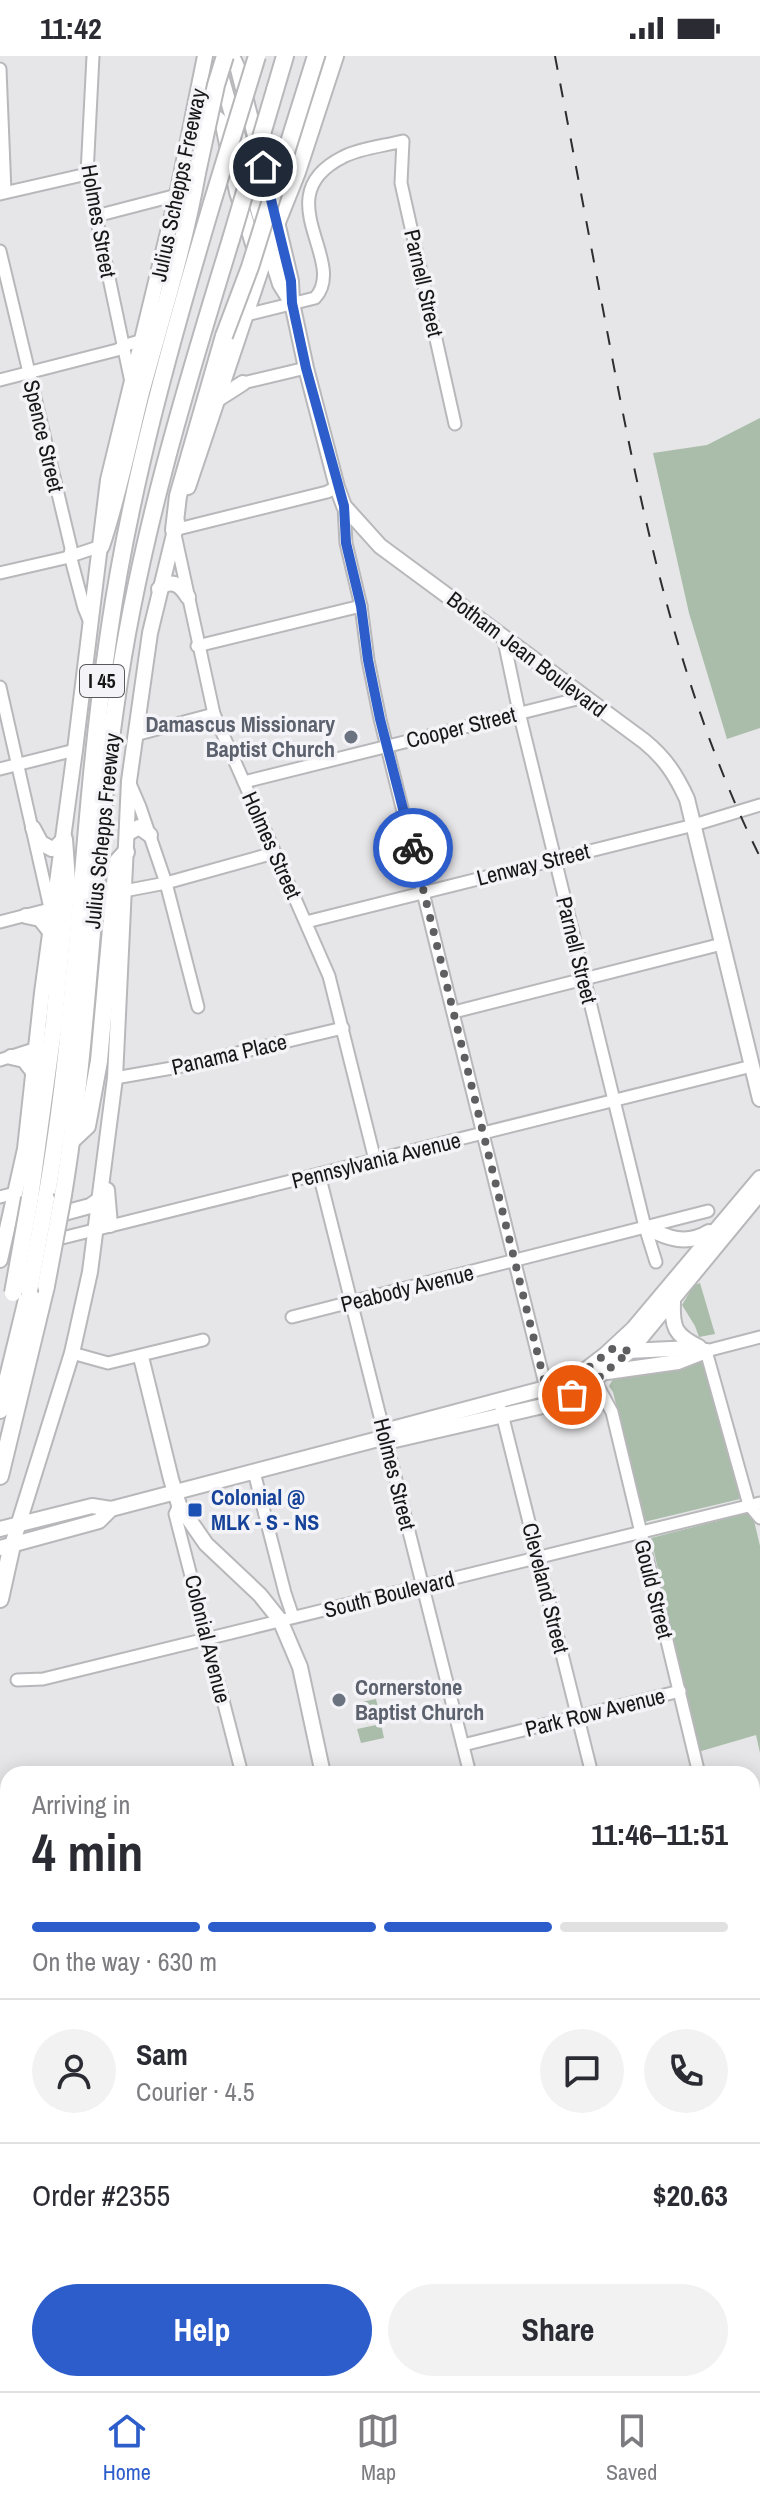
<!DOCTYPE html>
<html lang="en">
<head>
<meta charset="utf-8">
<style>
  :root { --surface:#fff; --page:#f2f2f3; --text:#2b2b33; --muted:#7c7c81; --line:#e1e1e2; --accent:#2c5dcb }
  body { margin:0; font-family:"Archivo Narrow",sans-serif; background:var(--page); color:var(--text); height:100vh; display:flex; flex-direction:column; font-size:30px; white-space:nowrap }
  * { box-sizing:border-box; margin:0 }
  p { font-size:26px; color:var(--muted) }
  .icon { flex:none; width:44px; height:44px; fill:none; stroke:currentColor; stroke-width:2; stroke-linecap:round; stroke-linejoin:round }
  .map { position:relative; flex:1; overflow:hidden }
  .panel { position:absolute; left:0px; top:1710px; width:760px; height:626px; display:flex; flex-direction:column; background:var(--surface); border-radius:24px 24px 0 0; box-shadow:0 4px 20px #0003 }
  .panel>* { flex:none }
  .pin { position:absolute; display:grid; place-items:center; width:68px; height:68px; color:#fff; margin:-34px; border:4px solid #fff; border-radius:50%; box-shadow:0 2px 8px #0007 }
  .courier { position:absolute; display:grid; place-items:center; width:80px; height:80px; margin:-40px; border:6px solid #2c5dcb; border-radius:50%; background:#fff; color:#222; box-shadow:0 2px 10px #0007 }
  .summary em { font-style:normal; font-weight:700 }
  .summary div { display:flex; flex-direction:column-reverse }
  .summary { display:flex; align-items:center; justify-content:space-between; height:136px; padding:0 32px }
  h1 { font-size:52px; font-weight:700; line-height:60px }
  .bar { display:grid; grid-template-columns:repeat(4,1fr); gap:12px 8px; align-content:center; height:96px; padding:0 32px }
  .bar i { height:10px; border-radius:6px; background:var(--line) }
  .bar .on { background:var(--accent) }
  .bar p { grid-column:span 4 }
  .line { display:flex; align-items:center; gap:20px; padding:0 32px; border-top:2px solid var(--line) }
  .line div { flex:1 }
  .round { display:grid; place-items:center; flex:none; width:84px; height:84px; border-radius:42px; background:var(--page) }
  .button { display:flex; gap:16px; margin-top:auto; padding:16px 32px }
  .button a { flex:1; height:92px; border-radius:48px; background:var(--accent); color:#fff; font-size:32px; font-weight:700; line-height:92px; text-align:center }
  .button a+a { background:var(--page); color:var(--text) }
  .status { display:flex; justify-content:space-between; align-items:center; height:56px; padding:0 40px; background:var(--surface); direction:ltr }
  .status svg { height:22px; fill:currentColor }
  .dock { display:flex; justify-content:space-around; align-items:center; height:112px; border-top:2px solid var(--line); background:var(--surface); font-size:22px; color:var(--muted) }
  .dock a { display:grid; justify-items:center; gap:4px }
  .dock .on { color:var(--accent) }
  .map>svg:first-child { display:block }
  .green { fill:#aabcaa }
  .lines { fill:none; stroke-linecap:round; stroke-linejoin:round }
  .minor-casing { stroke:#b8b7ba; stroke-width:15 }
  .major-casing { stroke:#b8b7ba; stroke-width:18 }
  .highway-casing { stroke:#b8b7ba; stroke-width:20 }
  .minor { stroke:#fff; stroke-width:11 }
  .major { stroke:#fff; stroke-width:14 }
  .highway { stroke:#fff; stroke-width:16 }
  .rail { stroke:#2e2e2f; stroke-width:2; stroke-dasharray:14 14; stroke-linecap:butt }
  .highway-bridge-casing { stroke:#b8b7ba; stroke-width:20; stroke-linecap:butt }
  .highway-bridge { stroke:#fff; stroke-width:16 }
  .done { stroke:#5f5f61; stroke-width:8; stroke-dasharray:0 14.4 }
  .route { stroke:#2c5dcb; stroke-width:10 }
  .worship-dot { fill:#6b7280; stroke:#f4f3f7; stroke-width:3 }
  .transit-dot { fill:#1a4fb4; stroke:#f4f3f7; stroke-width:3 }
  .labels { text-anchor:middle; stroke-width:7; stroke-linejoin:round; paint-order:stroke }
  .shield { fill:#f4f3f7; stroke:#59595b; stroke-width:2 }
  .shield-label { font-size:20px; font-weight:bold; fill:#171718 }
  .street-label { font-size:22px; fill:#171718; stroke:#f4f3f7 }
  .worship-label { font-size:22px; font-weight:bold; fill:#5b616d; stroke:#f4f3f7; text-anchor:end }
  .transit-label { font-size:22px; font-weight:bold; fill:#164399; stroke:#f4f3f7; text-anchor:start }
</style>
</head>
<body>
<div class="status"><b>11:42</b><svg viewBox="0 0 49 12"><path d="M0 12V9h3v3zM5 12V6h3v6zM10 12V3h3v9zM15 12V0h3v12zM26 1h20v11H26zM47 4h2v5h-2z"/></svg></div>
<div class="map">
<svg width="760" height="2335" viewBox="0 0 760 2335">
  <rect width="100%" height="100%" fill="#e6e6e9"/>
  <g class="green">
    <path d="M760 362V672L727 683 689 557 653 397 707 389Z"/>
    <path d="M700 1227 715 1278 699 1281 695 1270 682 1249 694 1229Z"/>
    <path d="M697 1305 703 1307 706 1311 740 1443 644 1466 613 1336 609 1330 613 1323Z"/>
    <path d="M752 1456 760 1490V1697L756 1679 698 1696 651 1482Z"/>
    <path d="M376 1643 381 1664 366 1667 361 1646Z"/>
    <path d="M381 1668 384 1682 361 1687 357 1673Z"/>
    <path d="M760 1784V2048L752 2052V1786Z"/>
  </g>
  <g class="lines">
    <defs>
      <g id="minor">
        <path d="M93 0 87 118 131 326"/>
        <path d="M0 13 5 136"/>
        <path d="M0 138 87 118"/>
        <path d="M96 160 177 139"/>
        <path d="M0 195 71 492 70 499 84 552 89 564"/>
        <path d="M246 259 315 242C349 205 265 140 343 101 360 92 384 90 403 85L401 127 455 368"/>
        <path d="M0 324 117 294 126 289 143 284"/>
        <path d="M243 327 306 312"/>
        <path d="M337 431 327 436 174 474 214 658 329 920 375 1104"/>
        <path d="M344 450 346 487 361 550 368 604 380 663 546 1332"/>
        <path d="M0 517 65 502 101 490"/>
        <path d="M503 580 519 656 645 1171 656 1206"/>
        <path d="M197 590 361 550"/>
        <path d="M0 631 50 852"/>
        <path d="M135 679 214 658"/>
        <path d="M0 713 75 694"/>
        <path d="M244 726 585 641"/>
        <path d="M131 730 140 751 166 827 198 951"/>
        <path d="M124 835 166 827 274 797"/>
        <path d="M0 866 54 852"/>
        <path d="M306 866 694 769 760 749"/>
        <path d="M454 956 722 888"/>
        <path d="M0 1004 37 992"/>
        <path d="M115 1022 178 1011 343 972"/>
        <path d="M319 1118 470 1718"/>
        <path d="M0 1141 15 1137"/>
        <path d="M50 1185 752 1010"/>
        <path d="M292 1261 708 1155"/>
        <path d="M760 1281 706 1295 749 1449 760 1462"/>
        <path d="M72 1297 108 1307 203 1284"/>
        <path d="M595 1325 612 1356 699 1718"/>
        <path d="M501 1354 592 1718"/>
        <path d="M254 1416 285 1537 293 1561"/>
        <path d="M179 1449 175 1458 242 1718"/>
        <path d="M17 1624 43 1623 760 1447"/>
        <path d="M463 1689 680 1635"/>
        <path d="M0 1772 8 1805"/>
        <path d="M752 1774 760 1772"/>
        <path d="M0 1961 8 1959"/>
        <path d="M0 2154H8"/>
        <path d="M0 2256 8 2255"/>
        <path d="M88 2328 89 2335"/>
      </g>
      <g id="major">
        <path d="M232 0 238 13 272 146"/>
        <path d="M219 12 269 193 280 228 290 244"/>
        <path d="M201 59C211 57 217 60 223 69L237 136 257 201"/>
        <path d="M277 166 291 225 292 247 306 312 337 431 344 450 380 490 644 685C665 702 676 719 687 743L760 1043"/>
        <path d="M218 343 243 327"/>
        <path d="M188 431 277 166"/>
        <path d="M159 533 164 529C176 524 182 532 188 541"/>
        <path d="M33 772 41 787 52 793 57 790 64 783"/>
        <path d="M127 778 139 771 150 779"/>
        <path d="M26 860 40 863 51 877"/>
        <path d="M11 1001 24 1004 34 1017"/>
        <path d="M107 1134 110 1169"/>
        <path d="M53 1160 90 1150 100 1143"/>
        <path d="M645 1171C667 1182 686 1190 709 1176"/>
        <path d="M0 1204 25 1093 42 937 75 694 108 424 177 139 205 0"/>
        <path d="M673 1245C672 1271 674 1279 699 1291"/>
        <path d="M627 1295 693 1292 706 1295"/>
        <path d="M141 1301 171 1423 179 1449 206 1488 260 1539 280 1564 300 1611 323 1718"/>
        <path d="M607 1316 678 1306 706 1295"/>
        <path d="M386 1381 392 1373 546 1332 584 1315 606 1298 633 1273 760 1122"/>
        <path d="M0 1473 92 1450 111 1453 386 1381 395 1384 547 1349 584 1332 630 1295 760 1137"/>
        <path d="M12 1489 72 1297 90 1216 115 1022 129 725 150 577 177 466"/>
        <path d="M0 1492 99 1465 111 1453"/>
        <path d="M428 2328 429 2335"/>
      </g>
      <g id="highway">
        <path d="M275 34 285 0"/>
        <path d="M277 166 297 116 335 0"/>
        <path d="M174 474 178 440 224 280"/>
        <path d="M101 490C118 440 128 388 141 336 161 263 184 191 197 117"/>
        <path d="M71 1085 87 1070 99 1005 117 806 126 796"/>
        <path d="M63 1139C90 976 92 810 116 646 138 488 184 336 231 183"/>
        <path d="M30 1142 54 967 67 825 64 783"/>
        <path d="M46 1143C79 956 81 765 109 577 130 431 170 288 212 147"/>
        <path d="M0 1354 29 1235"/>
        <path d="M0 1420 46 1230"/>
        <path d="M0 1543 12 1489"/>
      </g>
    </defs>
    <use href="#minor" class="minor-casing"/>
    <use href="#major" class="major-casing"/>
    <use href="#highway" class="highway-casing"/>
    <use href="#minor" class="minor"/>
    <use href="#major" class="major"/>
    <use href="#highway" class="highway"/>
    <g class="rail">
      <path d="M555 0C573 95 591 190 609 285 642 460 680 640 760 801"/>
      <path d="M752 2071 760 2067"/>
      <path d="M752 2106 760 2102"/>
      <path d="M752 2122 760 2118"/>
      <path d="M266 2335 276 2328"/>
      <path d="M300 2335 313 2328"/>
    </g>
    <defs>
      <g id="highway-bridge">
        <path d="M197 117 216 29 225 0"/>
        <path d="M212 147 257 0"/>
        <path d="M231 183 275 34"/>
        <path d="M224 280 250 211 316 0"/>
        <path d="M46 1230 63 1139"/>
        <path d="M29 1235 46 1143"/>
        <path d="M13 1237 30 1142"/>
      </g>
    </defs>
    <use href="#highway-bridge" class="highway-bridge-casing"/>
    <use href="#highway-bridge" class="highway-bridge"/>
  </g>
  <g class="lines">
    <path class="done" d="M413 792 546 1332 584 1315 612 1293 630 1295 595 1325 572 1339"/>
    <path class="route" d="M263 111 291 225 292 247 306 312 344 450 346 487 361 550 368 604 380 663 413 792"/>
  </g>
  <g class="worship-dot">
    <circle cx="351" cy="681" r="8"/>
    <circle cx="339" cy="1644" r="8"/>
  </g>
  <rect class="transit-dot" x="187" y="1446" width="16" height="16" rx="4"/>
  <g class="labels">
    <rect class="shield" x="80" y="609" width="44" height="32" rx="6"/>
    <g class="shield-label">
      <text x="102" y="632">I 45</text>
    </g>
    <g class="street-label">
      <text transform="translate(178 129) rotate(-78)" y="8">Julius Schepps Freeway</text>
      <text transform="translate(99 165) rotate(80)" y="8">Holmes Street</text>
      <text transform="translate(424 227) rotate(77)" y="8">Parnell Street</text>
      <text transform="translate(44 380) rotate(77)" y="8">Spence Street</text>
      <text transform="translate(527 598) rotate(37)" y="8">Botham Jean Boulevard</text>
      <text transform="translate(461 671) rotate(-14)" y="8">Cooper Street</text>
      <text transform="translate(102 775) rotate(-84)" y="8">Julius Schepps Freeway</text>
      <text transform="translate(272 789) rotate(66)" y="8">Holmes Street</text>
      <text transform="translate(533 808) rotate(-14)" y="8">Lenway Street</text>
      <text transform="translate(577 894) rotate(76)" y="8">Parnell Street</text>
      <text transform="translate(229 998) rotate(-13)" y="8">Panama Place</text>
      <text transform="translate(376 1104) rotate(-14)" y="8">Pennsylvania Avenue</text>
      <text transform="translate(407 1232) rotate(-14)" y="8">Peabody Avenue</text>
      <text transform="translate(395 1418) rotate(76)" y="8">Holmes Street</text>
      <text transform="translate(546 1532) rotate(76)" y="8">Cleveland Street</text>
      <text transform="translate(654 1533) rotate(76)" y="8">Gould Street</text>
      <text transform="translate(389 1538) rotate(-14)" y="8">South Boulevard</text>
      <text transform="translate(208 1583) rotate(76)" y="8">Colonial Avenue</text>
      <text transform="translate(595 1656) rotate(-14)" y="8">Park Row Avenue</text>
    </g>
    <g class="worship-label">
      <text x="335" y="676">Damascus Missionary<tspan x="335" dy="25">Baptist Church</tspan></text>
      <text x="355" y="1639" text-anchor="start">Cornerstone<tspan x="355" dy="25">Baptist Church</tspan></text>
    </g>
    <g class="transit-label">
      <text x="211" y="1449">Colonial @<tspan x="211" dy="25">MLK - S - NS</tspan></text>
    </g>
  </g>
</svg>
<div class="pin" style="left:572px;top:1339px;background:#ea580c"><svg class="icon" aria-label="bag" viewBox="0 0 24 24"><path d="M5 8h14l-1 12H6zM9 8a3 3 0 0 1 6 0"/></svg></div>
<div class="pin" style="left:263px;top:111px;background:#1f2937"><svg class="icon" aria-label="home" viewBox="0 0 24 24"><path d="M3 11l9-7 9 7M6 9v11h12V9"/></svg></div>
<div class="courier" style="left:413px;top:792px"><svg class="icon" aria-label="bike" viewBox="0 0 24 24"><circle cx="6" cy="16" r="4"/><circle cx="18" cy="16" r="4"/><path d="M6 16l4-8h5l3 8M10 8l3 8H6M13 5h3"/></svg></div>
<section class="panel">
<div class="summary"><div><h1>4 min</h1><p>Arriving in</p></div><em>11:46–11:51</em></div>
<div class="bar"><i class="on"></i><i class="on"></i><i class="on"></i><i></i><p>On the way · 630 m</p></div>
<div class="line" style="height:144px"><a class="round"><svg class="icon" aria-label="person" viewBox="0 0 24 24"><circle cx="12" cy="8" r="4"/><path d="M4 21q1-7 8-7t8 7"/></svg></a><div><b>Sam</b><p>Courier · 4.5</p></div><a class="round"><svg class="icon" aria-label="chat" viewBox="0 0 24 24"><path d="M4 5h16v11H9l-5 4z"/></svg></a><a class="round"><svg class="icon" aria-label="phone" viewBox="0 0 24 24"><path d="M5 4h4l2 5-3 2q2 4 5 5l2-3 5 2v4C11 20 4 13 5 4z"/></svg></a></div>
<div class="line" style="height:104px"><div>Order #2355</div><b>$20.63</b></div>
<div class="button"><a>Help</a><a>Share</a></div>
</section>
</div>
<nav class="dock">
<a class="on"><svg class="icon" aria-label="home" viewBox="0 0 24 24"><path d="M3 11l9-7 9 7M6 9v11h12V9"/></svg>Home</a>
<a><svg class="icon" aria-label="map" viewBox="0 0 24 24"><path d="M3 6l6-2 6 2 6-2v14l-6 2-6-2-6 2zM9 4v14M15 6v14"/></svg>Map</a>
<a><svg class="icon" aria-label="saved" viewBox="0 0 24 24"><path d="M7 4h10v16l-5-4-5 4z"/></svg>Saved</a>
</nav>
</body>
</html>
